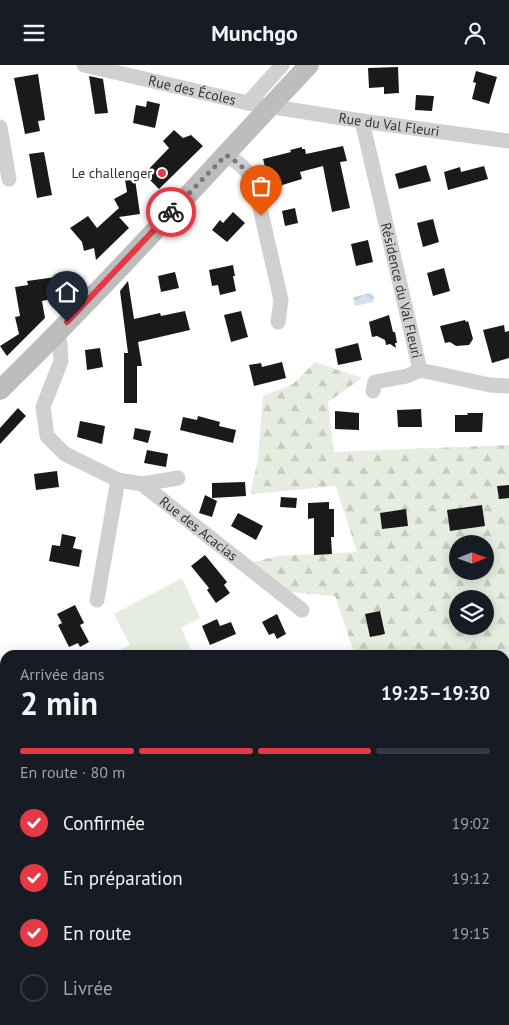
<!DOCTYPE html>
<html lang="fr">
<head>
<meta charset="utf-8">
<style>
  :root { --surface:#171b24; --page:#242831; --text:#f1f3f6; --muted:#9ea1a6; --line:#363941; --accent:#e63946 }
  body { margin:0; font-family:"PT Sans",sans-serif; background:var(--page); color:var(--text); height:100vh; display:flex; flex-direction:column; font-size:19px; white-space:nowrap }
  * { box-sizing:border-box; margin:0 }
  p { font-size:16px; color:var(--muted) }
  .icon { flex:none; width:28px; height:28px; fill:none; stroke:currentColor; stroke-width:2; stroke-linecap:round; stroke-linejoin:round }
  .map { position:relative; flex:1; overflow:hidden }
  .sheet { position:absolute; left:0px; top:585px; width:510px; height:375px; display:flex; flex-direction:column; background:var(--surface); border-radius:15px 15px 0 0; box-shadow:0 2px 12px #0003 }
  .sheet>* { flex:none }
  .needle { width:32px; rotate:89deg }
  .buttons { position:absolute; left:449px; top:470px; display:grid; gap:10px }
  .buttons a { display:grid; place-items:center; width:45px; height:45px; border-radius:50%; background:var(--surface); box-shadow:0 2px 12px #0003; font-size:25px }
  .pin { position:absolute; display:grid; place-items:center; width:42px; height:42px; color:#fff; margin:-51px -21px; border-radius:50% 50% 50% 0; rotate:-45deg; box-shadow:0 0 5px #0007 }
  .pin .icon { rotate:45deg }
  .courier { position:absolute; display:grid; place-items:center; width:50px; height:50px; margin:-25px; border:4px solid #e63946; border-radius:50%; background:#fff; color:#222; box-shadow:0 1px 6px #0007 }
  .summary em { font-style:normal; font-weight:700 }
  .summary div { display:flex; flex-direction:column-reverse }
  .summary { display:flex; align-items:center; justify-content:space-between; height:85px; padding:0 20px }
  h1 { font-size:32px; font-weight:700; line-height:38px }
  .bar { display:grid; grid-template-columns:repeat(4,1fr); gap:8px 5px; align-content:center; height:60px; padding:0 20px }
  .bar i { height:6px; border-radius:4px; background:var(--line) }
  .bar .active { background:var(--accent) }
  .bar p { grid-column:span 4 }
  ol { padding:0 20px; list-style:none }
  li { display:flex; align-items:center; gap:15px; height:55px }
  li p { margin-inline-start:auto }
  li .icon { padding:5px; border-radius:50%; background:var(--accent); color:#fff; stroke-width:4 }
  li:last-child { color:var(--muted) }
  li i { width:28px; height:28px; border:2px solid var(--line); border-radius:50% }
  header { display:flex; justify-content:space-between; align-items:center; height:65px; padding:0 20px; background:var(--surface); font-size:22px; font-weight:700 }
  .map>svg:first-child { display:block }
  .green { fill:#e6ecdf }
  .forest { fill:url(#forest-firs); fill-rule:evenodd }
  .water { fill:url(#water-waves) }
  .building { fill:#1a1a1a }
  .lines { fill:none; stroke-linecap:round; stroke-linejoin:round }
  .minor { stroke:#d0d0d0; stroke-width:15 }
  .tertiary { stroke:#d0d0d0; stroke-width:19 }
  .secondary { stroke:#bdbdbd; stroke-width:20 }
  .done { stroke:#7a7a7a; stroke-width:5; stroke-dasharray:0 9 }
  .route { stroke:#e63946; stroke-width:6 }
  .poi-dot { fill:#e63946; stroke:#fff; stroke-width:2 }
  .labels { text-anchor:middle; stroke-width:5; stroke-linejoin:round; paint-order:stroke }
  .street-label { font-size:14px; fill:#333; stroke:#fff }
  .poi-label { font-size:14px; fill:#333; stroke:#fff; text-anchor:end }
</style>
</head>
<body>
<header><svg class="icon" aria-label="menu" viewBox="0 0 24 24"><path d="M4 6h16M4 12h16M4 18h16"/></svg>Munchgo<svg class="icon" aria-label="person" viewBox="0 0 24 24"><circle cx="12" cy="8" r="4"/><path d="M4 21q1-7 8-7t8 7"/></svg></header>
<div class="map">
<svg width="509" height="960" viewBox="0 0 509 960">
  <defs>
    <pattern id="forest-firs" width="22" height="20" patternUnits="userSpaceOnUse" patternTransform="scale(1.25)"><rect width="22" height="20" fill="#e6ecdf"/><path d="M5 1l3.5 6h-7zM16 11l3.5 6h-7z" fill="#c6cbc0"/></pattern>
    <pattern id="water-waves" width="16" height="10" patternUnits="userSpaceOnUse" patternTransform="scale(1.25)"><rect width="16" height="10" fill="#cfe2ee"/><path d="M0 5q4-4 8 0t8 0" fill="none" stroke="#b2c2cd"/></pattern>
  </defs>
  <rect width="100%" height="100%" fill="#fff"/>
  <path class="green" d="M182 513 200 553 181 563 194 590H111L130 580 114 549Z"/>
  <path class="forest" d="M315 297 362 313 328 337 334 387 509 380V755L505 756V590H355L335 531 268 525 254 497 278 491 357 487 336 421 250 429 258 395 263 331 293 319ZM458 479H485V506H458ZM458 534H485V561H458Z"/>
  <path class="water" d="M371 228 374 232 373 237 355 241 353 232Z"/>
  <g class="building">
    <path d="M398 2 399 28 384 29V22L369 23 368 3Z"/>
    <path d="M476 6 497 12 489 39 472 34 476 18 473 17Z"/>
    <path d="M38 9 45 55 38 56 40 66 25 69 14 13Z"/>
    <path d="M89 11 103 14 108 48 95 49Z"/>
    <path d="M416 30 434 31 432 46 415 45Z"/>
    <path d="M147 36 160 39 155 63 133 58 136 40 146 42Z"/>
    <path d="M174 65 183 73 191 70 203 81 159 124 144 109 169 83 163 76Z"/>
    <path d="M343 81 347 96 340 97 350 143 332 147 323 101 300 107 302 114 266 125 261 111 267 110 263 94 291 87 290 85 302 82V84H305L306 89Z"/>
    <path d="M44 87 52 130 37 133 29 89Z"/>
    <path d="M426 100 431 116 399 124 395 109Z"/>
    <path d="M484 101 488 114 448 125 444 107 460 102 461 107Z"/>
    <path d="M134 107 140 149 119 152 129 163 96 195 94 183 84 186 82 177 70 163 88 151 97 163 119 143 114 134 127 127 124 109Z"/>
    <path d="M295 143 298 158 285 161 282 146Z"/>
    <path d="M233 147 245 158 227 177 212 165 220 155 223 158Z"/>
    <path d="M433 154 439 177 423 182 417 158Z"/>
    <path d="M368 175 373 197 356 201 351 179Z"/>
    <path d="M233 200 235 211H233L236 226 220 230 218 220 212 221 209 205Z"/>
    <path d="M444 203 450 226 433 231 427 208Z"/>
    <path d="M175 207 179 223 161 227 158 211Z"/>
    <path d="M63 211 66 231 42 236 45 253 7 291 0 281 19 269 15 252 20 251 15 222 28 220 27 216Z"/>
    <path d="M128 216 134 254 160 248 161 251 185 246 190 265 138 277 142 301H137V338H124V288H128L120 226Z"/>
    <path d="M241 246 248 272 231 277 224 250Z"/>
    <path d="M389 250 393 267H395L397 278H395L396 283 390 279 386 280 385 275 377 271 372 272 369 257Z"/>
    <path d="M465 255 466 257 468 256 473 274 469 280 456 281 450 277 445 278 440 261Z"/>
    <path d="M504 260 505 267 509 266V293L492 298 483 265Z"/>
    <path d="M358 278 362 295 338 300 335 284Z"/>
    <path d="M100 283 103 302 87 305 85 285Z"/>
    <path d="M282 297 286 313 254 321 249 300 261 298 262 302Z"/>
    <path d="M18 343 26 351 0 379V363Z"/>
    <path d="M421 344 422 362H398L397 345Z"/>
    <path d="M335 346 359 348V365L335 364Z"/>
    <path d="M467 348H483L482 367H455V350H468Z"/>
    <path d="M198 351 220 357 219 361 236 365 233 378 180 365 183 352 197 355Z"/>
    <path d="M80 356 105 361 102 379 77 372Z"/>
    <path d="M135 363 151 366 148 378 133 374Z"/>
    <path d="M147 385 168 389 166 402 144 398Z"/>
    <path d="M57 406 59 422 36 425 34 409Z"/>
    <path d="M245 417 246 431 212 433V418Z"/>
    <path d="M509 420V433L499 434 497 421Z"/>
    <path d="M205 430 217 436 212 452 199 448Z"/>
    <path d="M281 432 297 433 296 443 280 442Z"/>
    <path d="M329 437V444H334V472H331L332 489 314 490V453L308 454V438Z"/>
    <path d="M482 440 485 461 450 466 447 445Z"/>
    <path d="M406 444 408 461 382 464 380 448Z"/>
    <path d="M238 448 263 461 256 475 231 461Z"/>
    <path d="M62 469 76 472 73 483 82 485 79 502 49 496 52 480 60 481Z"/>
    <path d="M205 490 227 517 224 520 230 528 216 538 207 525 209 523 191 501Z"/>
    <path d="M75 540 84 558 80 560 89 577 80 582 78 578 69 582 58 560 62 558 57 549Z"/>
    <path d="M380 546 385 569 370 572 365 549Z"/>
    <path d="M277 549 286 569 277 574 274 568 269 570 262 557Z"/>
    <path d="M217 554 220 561 231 557 236 569 210 580 202 561Z"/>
  </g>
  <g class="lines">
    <g class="minor">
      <path id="s1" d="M84 0 248 38 362 56 509 76"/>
      <path d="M248 38 282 0"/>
      <path id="s2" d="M362 56 420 305 490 320 509 321"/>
      <path d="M0 62 9 114"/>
      <path d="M226 90C238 97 247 104 254 117L281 235 278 257"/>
      <path d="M55 270 60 278 61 296 43 342 47 371 65 389 118 415 142 419 178 413"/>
      <path d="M373 326 375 317 407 311 420 305"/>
      <path id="s3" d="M142 419 302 545"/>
      <path d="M97 535 118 415"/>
    </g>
    <g class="tertiary">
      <path d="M0 921H5"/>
      <path d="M35 955 38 960"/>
    </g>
    <path class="secondary" d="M0 325C107 221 206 109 309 0"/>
  </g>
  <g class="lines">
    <path class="done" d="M171 147 226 90C255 108 254 119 261 151"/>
    <path class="route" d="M67 257 171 147"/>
  </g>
  <circle class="poi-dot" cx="162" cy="108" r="5"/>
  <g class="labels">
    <g class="street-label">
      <text dy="5" stroke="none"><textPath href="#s1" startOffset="111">Rue des Écoles</textPath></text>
      <text dy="5" stroke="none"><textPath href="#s1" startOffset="311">Rue du Val Fleuri</textPath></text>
      <text dy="5" stroke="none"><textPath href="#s2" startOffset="174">Résidence du Val Fleuri</textPath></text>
      <text dy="5" stroke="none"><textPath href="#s3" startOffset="72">Rue des Acacias</textPath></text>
    </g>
    <g class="poi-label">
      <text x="152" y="113">Le challenger</text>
    </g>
  </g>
</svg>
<div class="buttons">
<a><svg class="needle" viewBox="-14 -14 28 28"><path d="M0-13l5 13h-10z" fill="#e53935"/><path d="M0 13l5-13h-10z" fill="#9ea1a6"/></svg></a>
<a><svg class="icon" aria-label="layers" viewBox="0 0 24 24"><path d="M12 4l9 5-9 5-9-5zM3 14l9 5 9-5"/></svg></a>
</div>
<div class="pin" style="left:261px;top:151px;background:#ea580c"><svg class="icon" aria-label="bag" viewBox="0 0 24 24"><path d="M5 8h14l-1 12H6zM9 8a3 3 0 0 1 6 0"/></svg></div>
<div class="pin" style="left:67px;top:257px;background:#1f2937"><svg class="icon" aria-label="home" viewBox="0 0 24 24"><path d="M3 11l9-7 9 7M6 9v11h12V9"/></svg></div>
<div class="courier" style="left:171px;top:147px"><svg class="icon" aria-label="bike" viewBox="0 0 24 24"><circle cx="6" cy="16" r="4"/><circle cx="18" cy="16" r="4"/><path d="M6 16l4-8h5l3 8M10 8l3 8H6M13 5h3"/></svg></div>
<section class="sheet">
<div class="summary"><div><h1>2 min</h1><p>Arrivée dans</p></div><em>19:25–19:30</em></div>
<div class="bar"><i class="active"></i><i class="active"></i><i class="active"></i><i></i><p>En route · 80 m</p></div>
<ol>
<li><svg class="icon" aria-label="check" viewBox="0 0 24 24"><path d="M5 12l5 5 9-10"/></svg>Confirmée<p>19:02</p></li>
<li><svg class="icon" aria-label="check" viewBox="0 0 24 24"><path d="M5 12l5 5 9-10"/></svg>En préparation<p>19:12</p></li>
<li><svg class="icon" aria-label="check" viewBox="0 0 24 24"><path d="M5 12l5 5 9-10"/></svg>En route<p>19:15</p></li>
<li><i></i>Livrée</li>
</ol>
</section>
</div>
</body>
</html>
